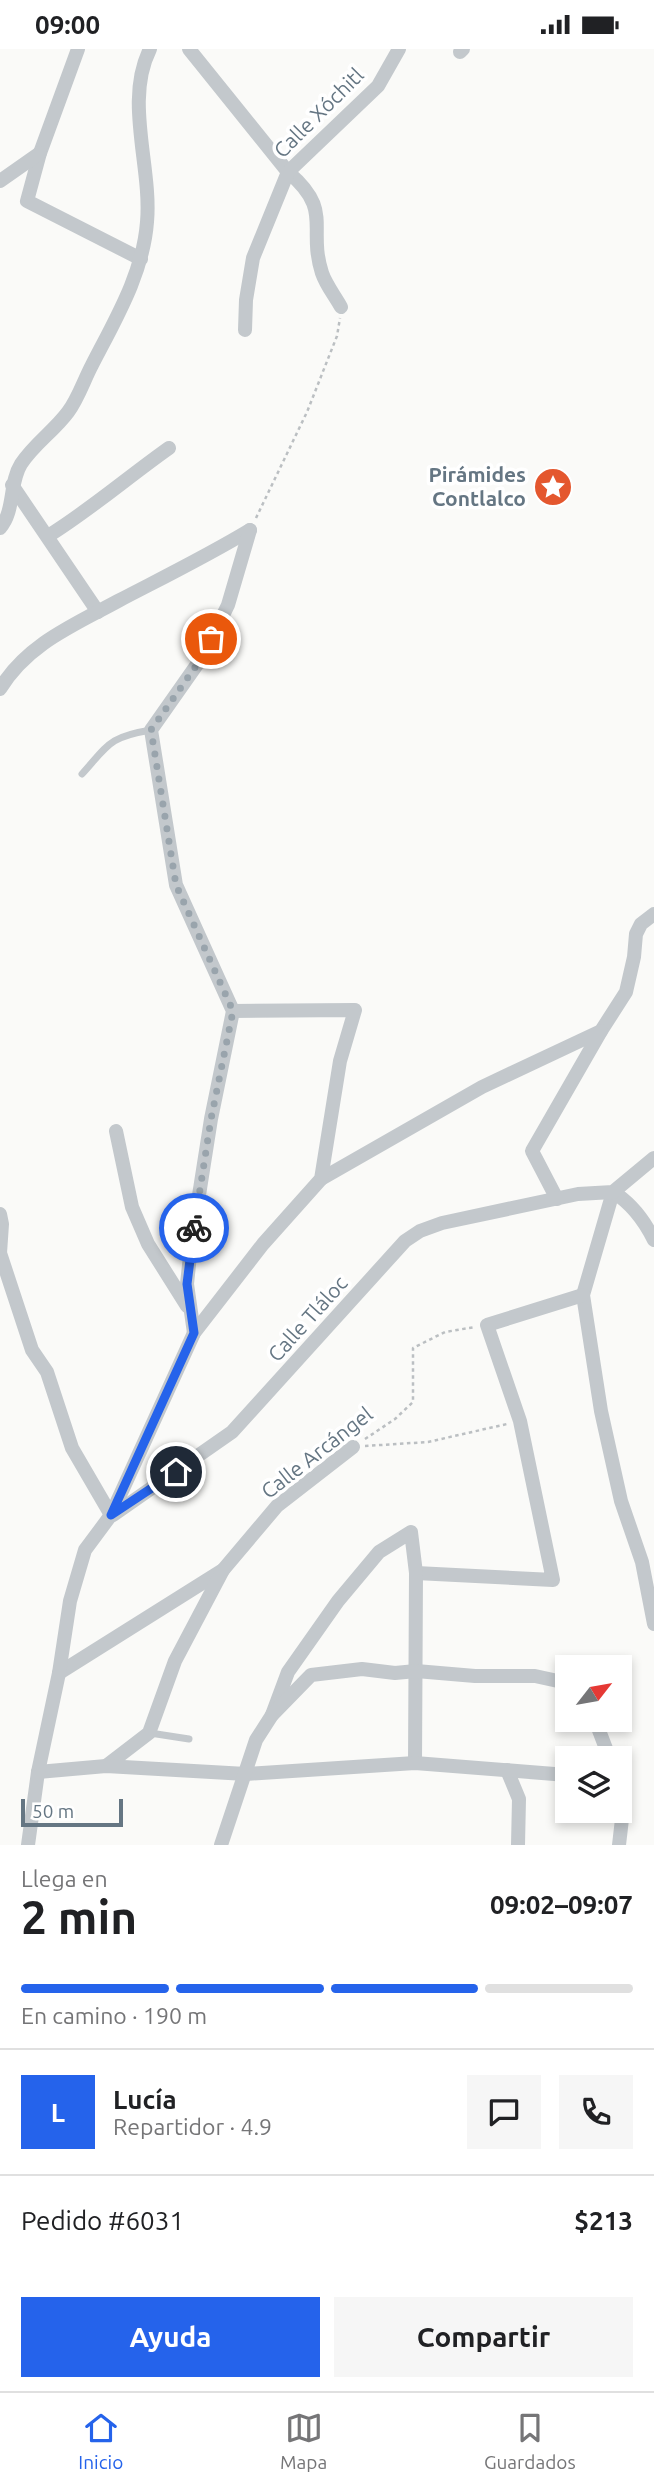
<!DOCTYPE html>
<html lang="es">
<head>
<meta charset="utf-8">
<style>
  :root { --surface:#fff; --page:#f6f6f6; --text:#202124; --muted:#757577; --line:#e0e0e0; --accent:#2563eb }
  body { margin:0; font-family:Ubuntu,sans-serif; background:var(--page); color:var(--text); height:100vh; display:flex; flex-direction:column; font-size:26px; white-space:nowrap }
  * { box-sizing:border-box; margin:0 }
  p { font-size:23px; color:var(--muted) }
  .icon { flex:none; width:38px; height:38px; fill:none; stroke:currentColor; stroke-width:2; stroke-linecap:round; stroke-linejoin:round }
  .map { position:relative; height:1796px; overflow:hidden }
  .details { display:flex; flex-direction:column; background:var(--surface); flex:1 }
  .details>* { flex:none }
  .needle { width:46px; rotate:59deg }
  .buttons { position:absolute; left:555px; top:1606px; display:grid; gap:14px }
  .buttons a { display:grid; place-items:center; width:77px; height:77px; border-radius:0px; background:var(--surface); box-shadow:0 4px 10px #0003; font-size:35px }
  .scale { position:absolute; left:21px; bottom:18px; width:102px; box-sizing:border-box; padding-left:7px; border:4px solid #657683; border-top:0; font-size:19px; line-height:24px; white-space:nowrap; color:#657683; -webkit-text-stroke:5px #fff; paint-order:stroke }
  .pin { position:absolute; display:grid; place-items:center; width:60px; height:60px; color:#fff; margin:-30px; border:4px solid #fff; border-radius:50%; box-shadow:0 2px 7px #0007 }
  .courier { position:absolute; display:grid; place-items:center; width:70px; height:70px; margin:-35px; border:5px solid #2563eb; border-radius:50%; background:#fff; color:#222; box-shadow:0 2px 9px #0007 }
  .head em { font-style:normal; font-weight:600 }
  .head div { display:flex; flex-direction:column-reverse }
  .head { display:flex; align-items:center; justify-content:space-between; height:119px; padding:0 21px }
  h1 { font-size:46px; font-weight:600; line-height:52px }
  .bar { display:grid; grid-template-columns:repeat(4,1fr); gap:10px 7px; align-content:center; height:84px; padding:0 21px }
  .bar i { height:9px; border-radius:5px; background:var(--line) }
  .bar .current { background:var(--accent) }
  .bar p { grid-column:span 4 }
  .line { display:flex; align-items:center; gap:18px; padding:0 21px; border-top:2px solid var(--line) }
  .line div { flex:1 }
  .round { display:grid; place-items:center; flex:none; width:74px; height:74px; border-radius:0px; background:var(--page) }
  .cta { display:flex; gap:14px; margin-top:auto; padding:14px 21px }
  .cta a { flex:1; height:80px; border-radius:0px; background:var(--accent); color:#fff; font-size:28px; font-weight:600; line-height:80px; text-align:center }
  .cta a+a { background:var(--page); color:var(--text) }
  .status { display:flex; justify-content:space-between; align-items:center; height:49px; padding:0 35px; background:var(--surface); direction:ltr }
  .status svg { height:19px; fill:currentColor }
  .dock { display:flex; justify-content:space-around; align-items:center; height:98px; border-top:2px solid var(--line); background:var(--surface); font-size:19px; color:var(--muted) }
  .dock a { display:grid; justify-items:center; gap:4px }
  .dock .current { color:var(--accent) }
  .map>svg:first-child { display:block }
  .lines { fill:none; stroke-linecap:round; stroke-linejoin:round }
  .path { stroke:#bbbfc2; stroke-width:2.5; stroke-dasharray:3.5 3.5; stroke-linecap:butt }
  .service { stroke:#c3c8cc; stroke-width:7 }
  .minor { stroke:#c3c8cc; stroke-width:14 }
  .done { stroke:#99a4ac; stroke-width:7; stroke-dasharray:0 12.6 }
  .route { stroke:#2563eb; stroke-width:9 }
  .labels { text-anchor:middle; stroke-width:7; stroke-linejoin:round; paint-order:stroke }
  .street-label { font-size:21px; fill:#657683; stroke:#fff }
  .poi-label { font-size:21px; font-weight:bold; fill:#657683; stroke:#fff; text-anchor:end }
</style>
</head>
<body>
<div class="status"><b>09:00</b><svg viewBox="0 0 49 12"><path d="M0 12V9h3v3zM5 12V6h3v6zM10 12V3h3v9zM15 12V0h3v12zM26 1h20v11H26zM47 4h2v5h-2z"/></svg></div>
<div class="map">
<svg width="654" height="1796" viewBox="0 0 654 1796">
  <rect width="100%" height="100%" fill="#fafaf8"/>
  <g class="lines">
    <g class="path">
      <path d="M256 469 307 363 337 287 340 269"/>
      <path d="M365 1390 395 1370 413 1353V1299L445 1283 475 1278"/>
      <path d="M365 1397 428 1393 507 1375"/>
    </g>
    <g class="service">
      <path d="M82 725C109 695 109 688 151 681"/>
      <path d="M150 1684 189 1690"/>
    </g>
    <g class="minor">
      <path d="M78 0 40 104 27 152 141 210"/>
      <path d="M189 0 288 123C334 162 307 177 322 224 326 236 335 247 341 258"/>
      <path d="M460 3 463 0"/>
      <path d="M0 132 40 104"/>
      <path d="M245 281 246 251 253 209 288 123 378 37 399 0"/>
      <path d="M12 436 98 563"/>
      <path d="M0 479C15 462 9 434 21 415 34 395 54 382 68 363 78 350 84 331 92 316 115 271 143 225 147 173 152 118 124 52 150 0"/>
      <path d="M48 487C90 461 128 428 169 399"/>
      <path d="M0 640C27 595 74 576 118 552 162 529 207 507 250 481"/>
      <path d="M116 1082 132 1158 148 1195 187 1257"/>
      <path d="M321 1130 482 1038 601 982 626 943 634 908 636 885 641 875 654 865"/>
      <path d="M557 1150 532 1102 601 982"/>
      <path d="M0 1165 2 1175 0 1204 32 1301 47 1323 72 1399 111 1466"/>
      <path d="M654 1191C645 1173 631 1154 613 1143L583 1246 601 1362 621 1452 642 1513 654 1575"/>
      <path d="M194 1284 187 1235 191 1197 211 1070 233 962 176 836 151 681 203 607 228 556 250 481"/>
      <path d="M113 1466 232 1383 405 1192 420 1182 442 1174 578 1145 613 1143 654 1109"/>
      <path d="M416 1524 553 1531 520 1372 487 1276 583 1246"/>
      <path d="M59 1624 223 1521 277 1457 353 1398"/>
      <path d="M272 1666 288 1623 338 1552 379 1503 411 1483 416 1524 415 1714"/>
      <path d="M595 1671 610 1710"/>
      <path d="M106 1717 149 1684 175 1612 223 1521"/>
      <path d="M507 1721 519 1750 518 1796"/>
      <path d="M38 1723 106 1717 246 1725 415 1714 567 1726"/>
      <path d="M28 1796 38 1723 59 1624 70 1552 85 1501 111 1466 194 1284 263 1195 321 1130 340 1012 355 961 233 962"/>
      <path d="M221 1796 256 1691 272 1666 311 1626 362 1620 395 1624 416 1622 475 1627H535L567 1634"/>
      <path d="M619 1796 622 1770 620 1753"/>
    </g>
  </g>
  <g class="lines">
    <path class="done" d="M194 1179 211 1070 233 962 176 836 151 681 203 607 211 590"/>
    <path class="route" d="M176 1423 111 1466 194 1284 187 1235 194 1179"/>
  </g>
  <defs>
    <symbol id="sight-disc" viewBox="-11 -11 22 22"><circle r="9.5" fill="#e4572e" stroke="#fff"/><path d="M0-6L1.8-2.2L6-1.7L2.9 1.2L3.7 5.4L0 3.3L-3.7 5.4L-2.9 1.2L-6-1.7L-1.8-2.2Z" fill="#fff"/></symbol>
  </defs>
  <g fill-rule="evenodd">
    <use href="#sight-disc" x="531" y="416" width="44" height="44"/>
  </g>
  <g class="labels">
    <g class="street-label">
      <text transform="translate(319 64) rotate(-45)" y="7">Calle Xóchitl</text>
      <text transform="translate(308 1270) rotate(-48)" y="7">Calle Tláloc</text>
      <text transform="translate(317 1404) rotate(-38)" y="7">Calle Arcángel</text>
    </g>
    <g class="poi-label">
      <text x="526" y="433">Pirámides<tspan x="526" dy="24">Contlalco</tspan></text>
    </g>
  </g>
</svg>
<div class="buttons">
<a><svg class="needle" viewBox="-14 -14 28 28"><path d="M0-13l5 13h-10z" fill="#e53935"/><path d="M0 13l5-13h-10z" fill="#757577"/></svg></a>
<a><svg class="icon" aria-label="layers" viewBox="0 0 24 24"><path d="M12 4l9 5-9 5-9-5zM3 14l9 5 9-5"/></svg></a>
</div>
<div class="scale">50 m</div>
<div class="pin" style="left:211px;top:590px;background:#ea580c"><svg class="icon" aria-label="bag" viewBox="0 0 24 24"><path d="M5 8h14l-1 12H6zM9 8a3 3 0 0 1 6 0"/></svg></div>
<div class="pin" style="left:176px;top:1423px;background:#1f2937"><svg class="icon" aria-label="home" viewBox="0 0 24 24"><path d="M3 11l9-7 9 7M6 9v11h12V9"/></svg></div>
<div class="courier" style="left:194px;top:1179px"><svg class="icon" aria-label="bike" viewBox="0 0 24 24"><circle cx="6" cy="16" r="4"/><circle cx="18" cy="16" r="4"/><path d="M6 16l4-8h5l3 8M10 8l3 8H6M13 5h3"/></svg></div>
</div>
<section class="details">
<div class="head"><div><h1>2 min</h1><p>Llega en</p></div><em>09:02–09:07</em></div>
<div class="bar"><i class="current"></i><i class="current"></i><i class="current"></i><i></i><p>En camino · 190 m</p></div>
<div class="line" style="height:126px"><b class="round" style="background:var(--accent);color:#fff">L</b><div><b>Lucía</b><p>Repartidor · 4.9</p></div><a class="round"><svg class="icon" aria-label="chat" viewBox="0 0 24 24"><path d="M4 5h16v11H9l-5 4z"/></svg></a><a class="round"><svg class="icon" aria-label="phone" viewBox="0 0 24 24"><path d="M5 4h4l2 5-3 2q2 4 5 5l2-3 5 2v4C11 20 4 13 5 4z"/></svg></a></div>
<div class="line" style="height:91px"><div>Pedido #6031</div><b>$213</b></div>
<div class="cta"><a>Ayuda</a><a>Compartir</a></div>
</section>
<nav class="dock">
<a class="current"><svg class="icon" aria-label="home" viewBox="0 0 24 24"><path d="M3 11l9-7 9 7M6 9v11h12V9"/></svg>Inicio</a>
<a><svg class="icon" aria-label="map" viewBox="0 0 24 24"><path d="M3 6l6-2 6 2 6-2v14l-6 2-6-2-6 2zM9 4v14M15 6v14"/></svg>Mapa</a>
<a><svg class="icon" aria-label="saved" viewBox="0 0 24 24"><path d="M7 4h10v16l-5-4-5 4z"/></svg>Guardados</a>
</nav>
</body>
</html>
